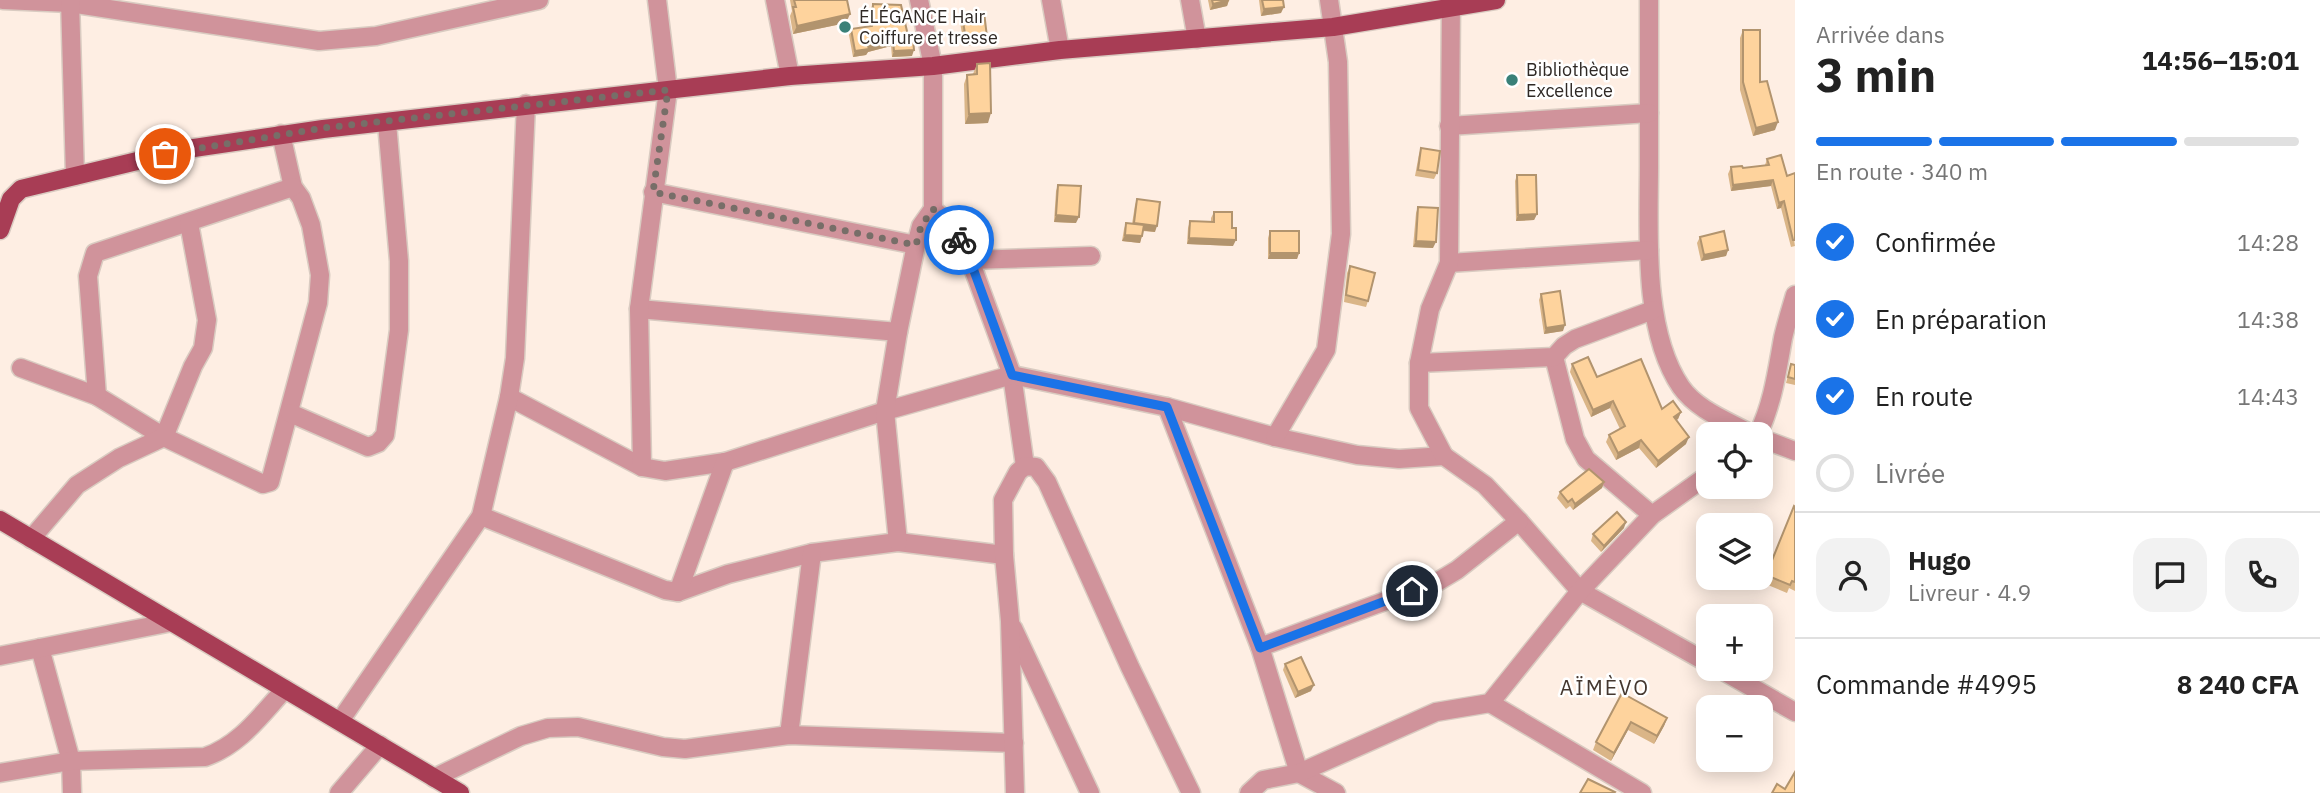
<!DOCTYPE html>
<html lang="fr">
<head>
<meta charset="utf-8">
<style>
  :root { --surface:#fff; --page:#f2f2f2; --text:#222; --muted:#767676; --line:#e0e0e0; --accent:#1a73e8 }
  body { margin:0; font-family:"IBM Plex Sans",sans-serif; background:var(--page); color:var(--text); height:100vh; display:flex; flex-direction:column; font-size:26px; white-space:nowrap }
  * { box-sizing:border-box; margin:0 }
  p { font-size:23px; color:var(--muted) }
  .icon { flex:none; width:38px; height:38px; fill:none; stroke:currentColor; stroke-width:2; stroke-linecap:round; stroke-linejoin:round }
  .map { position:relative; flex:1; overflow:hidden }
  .sheet { display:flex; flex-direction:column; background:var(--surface); width:525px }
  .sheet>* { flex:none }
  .controls { position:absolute; left:1696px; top:422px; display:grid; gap:14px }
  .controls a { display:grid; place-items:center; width:77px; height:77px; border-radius:14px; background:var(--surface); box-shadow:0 4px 18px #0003; font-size:35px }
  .pin { position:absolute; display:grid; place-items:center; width:60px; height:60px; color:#fff; margin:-30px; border:4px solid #fff; border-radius:50%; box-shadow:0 2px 7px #0007 }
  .courier { position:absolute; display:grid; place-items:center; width:70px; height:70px; margin:-35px; border:5px solid #1a73e8; border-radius:50%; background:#fff; color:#222; box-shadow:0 2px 9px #0007 }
  .summary em { font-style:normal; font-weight:700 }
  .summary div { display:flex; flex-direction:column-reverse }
  .summary { display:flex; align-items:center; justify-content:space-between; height:119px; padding:0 21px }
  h1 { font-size:46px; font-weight:700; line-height:52px }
  .bar { display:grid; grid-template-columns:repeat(4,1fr); gap:10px 7px; align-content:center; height:84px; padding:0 21px }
  .bar i { height:9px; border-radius:5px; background:var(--line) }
  .bar .active { background:var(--accent) }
  .bar p { grid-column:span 4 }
  .line { display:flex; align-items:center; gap:18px; padding:0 21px; border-top:2px solid var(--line) }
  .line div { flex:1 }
  .round { display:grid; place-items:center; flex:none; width:74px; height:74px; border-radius:21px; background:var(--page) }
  ol { padding:0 21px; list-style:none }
  li { display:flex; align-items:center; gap:21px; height:77px }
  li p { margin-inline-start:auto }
  li .icon { padding:7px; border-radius:50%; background:var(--accent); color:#fff; stroke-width:4 }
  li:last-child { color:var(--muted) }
  li i { width:38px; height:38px; border:4px solid var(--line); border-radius:50% }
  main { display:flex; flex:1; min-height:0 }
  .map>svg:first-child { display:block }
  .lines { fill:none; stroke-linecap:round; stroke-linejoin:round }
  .minor-casing { stroke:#d9cbc1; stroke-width:21 }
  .major-casing { stroke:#d9cbc1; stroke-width:21 }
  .minor { stroke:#d0939b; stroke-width:18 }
  .major { stroke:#a83d55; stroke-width:18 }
  .wall { fill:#dab587 }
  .shaded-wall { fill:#b2946e }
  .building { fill:#fed39d; stroke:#b2946e; stroke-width:2 }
  .done { stroke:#776e68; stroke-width:7; stroke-dasharray:0 12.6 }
  .route { stroke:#1a73e8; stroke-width:9 }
  .poi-dot { fill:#398078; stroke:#fff; stroke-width:2.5 }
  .labels { text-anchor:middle; stroke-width:5; stroke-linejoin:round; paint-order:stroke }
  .poi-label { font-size:18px; fill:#2f2925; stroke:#fff; text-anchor:start }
  .quarter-label { font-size:21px; letter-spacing:2px; fill:#44372f; stroke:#fff }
</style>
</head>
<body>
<main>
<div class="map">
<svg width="1795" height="793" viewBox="0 0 1795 793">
  <rect width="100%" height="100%" fill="#feeee3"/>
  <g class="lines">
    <defs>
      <g id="minor">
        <path d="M3 0 70 3 319 41 376 36 539 0"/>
        <path d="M70 0 75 176"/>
        <path d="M775 0 790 76"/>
        <path d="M919 0 933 66V209L946 221 970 260 1012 375 1025 466"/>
        <path d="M1051 0 1060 50"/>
        <path d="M1190 0 1197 39"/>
        <path d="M1649 0C1649 55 1649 110 1649 165 1649 231 1642 330 1681 387 1697 410 1728 421 1751 434"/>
        <path d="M1449 126 1649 113"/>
        <path d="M653 192 916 245"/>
        <path d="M970 260 1091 256"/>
        <path d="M1449 263 1649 250"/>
        <path d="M639 309 898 332"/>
        <path d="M1554 357 1575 439 1586 459 1652 515"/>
        <path d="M1419 363 1554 357 1564 346 1575 339 1653 310"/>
        <path d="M21 368 97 396 164 437 263 484 270 482 318 303 320 275 311 225 301 198 293 187 281 134"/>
        <path d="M97 396 88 276 95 253 293 187"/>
        <path d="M509 397 642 467 665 471 725 462 885 411 1012 375 1167 407 1275 437 1357 455 1399 459 1444 456 1485 485 1519 521 1580 591 1708 663"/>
        <path d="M1167 407 1260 647 1299 773 1336 793"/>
        <path d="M290 413 368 447 378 443 385 435 399 330V261L387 123"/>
        <path d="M1758 434C1773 403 1777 371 1783 338 1786 324 1791 309 1795 295"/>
        <path d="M1275 437 1326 350 1341 234 1338 62 1329 0"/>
        <path d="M1760 438 1795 451"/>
        <path d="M1444 456 1419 408V363L1430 309 1449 263 1451 0"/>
        <path d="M642 467 639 309 668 90 657 0"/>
        <path d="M481 516 665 590 678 592 728 574 812 553 898 542 1004 555"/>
        <path d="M31 539 77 485 119 458 164 437 193 366 203 348 207 320 189 223"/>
        <path d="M898 542 885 411 898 332 916 245 921 226 933 209"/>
        <path d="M678 592 725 462"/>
        <path d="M1013 628 1090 793"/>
        <path d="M1260 647 1437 582 1457 570 1519 521"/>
        <path d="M40 648 71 761 72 793"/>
        <path d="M0 656 172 622"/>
        <path d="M1718 668 1795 712"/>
        <path d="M1490 703 1642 793"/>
        <path d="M340 721 481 516 509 397 515 358 526 104"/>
        <path d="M789 735 812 553"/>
        <path d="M0 773 71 761 205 757C240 745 260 716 285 689"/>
        <path d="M434 778 521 736 548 728 578 727 663 747 685 749 789 735 1014 743"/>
        <path d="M339 793 380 745"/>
        <path d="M1015 793 1010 621 1004 555 1003 500 1018 472 1025 466 1036 467 1047 482 1130 667 1191 793"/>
        <path d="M1249 793 1263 780 1299 773 1436 712 1490 703 1580 591 1652 515 1708 475"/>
      </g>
      <g id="major">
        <path d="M0 230 11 199 21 189 187 149 323 129 790 76 933 66 1060 50 1333 27 1496 0"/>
        <path d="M0 520 460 793"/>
      </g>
    </defs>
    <use href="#minor" class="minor-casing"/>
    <use href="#major" class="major-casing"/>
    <use href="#minor" class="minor"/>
    <use href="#major" class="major"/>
  </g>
  <g class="wall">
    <path d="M790 0H847L846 23 793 34 790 16 792 11Z"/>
    <path d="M1208 0H1229L1227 6 1210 10Z"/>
    <path d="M1259 0H1283L1281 13 1261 16Z"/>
    <path d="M873 4 912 56 892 57 891 46 868 52 866 55 853 57 849 35 851 29 870 26V10Z"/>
    <path d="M962 15 987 37 985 43 964 46 960 22Z"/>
    <path d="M1743 30 1775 130 1753 136 1740 90V38Z"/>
    <path d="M977 64 988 123 965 124 964 84 967 75 973 74Z"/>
    <path d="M1421 148 1437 173 1434 179 1415 176 1419 154Z"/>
    <path d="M1781 155 1795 246 1791 247 1781 208 1777 209 1771 186 1731 191 1728 174 1731 167 1743 168 1765 165 1767 159Z"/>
    <path d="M1517 175 1537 214 1534 220 1516 221 1515 181Z"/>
    <path d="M1058 185 1076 223 1054 222 1056 191Z"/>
    <path d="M1137 199 1155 232 1143 231 1140 243 1122 241 1124 229 1126 223 1132 224 1135 205Z"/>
    <path d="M1418 207 1433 248 1413 247 1416 213Z"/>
    <path d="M1214 212 1233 246 1187 244 1188 228 1190 221 1211 222V218Z"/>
    <path d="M1270 231 1299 253 1297 259H1268V238Z"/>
    <path d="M1700 237 1728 250 1726 256 1701 261 1697 243Z"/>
    <path d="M1350 266 1368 301 1366 307 1344 302 1347 273Z"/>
    <path d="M1541 294 1563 331 1544 334 1539 300Z"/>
    <path d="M1572 364 1662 409 1681 412 1678 419 1676 420 1686 444 1656 468 1639 448 1616 460 1606 442 1609 435 1620 429 1610 408 1591 417 1570 372Z"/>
    <path d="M1791 364 1795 365V385L1786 383Z"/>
    <path d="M1604 482 1602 488 1573 510 1570 506 1566 509 1557 498 1560 492Z"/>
    <path d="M1794 506 1795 507V591L1789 588 1787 593 1763 583Z"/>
    <path d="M1624 528 1601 552 1591 541 1593 534Z"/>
    <path d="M1285 664 1311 691 1295 698 1283 670Z"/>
    <path d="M1622 693 1667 718 1664 726 1654 744 1628 730 1611 761 1593 750 1596 742Z"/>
  </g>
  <g class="shaded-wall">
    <path d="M1229 0 1227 6 1210 10 1213 4Z"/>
    <path d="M1284 7 1281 13 1261 16 1264 9Z"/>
    <path d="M850 14 846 23 793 34 797 26Z"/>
    <path d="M987 37 985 43 964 46 966 40Z"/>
    <path d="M893 40 891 46 868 52 866 55 853 57 855 51 868 46Z"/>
    <path d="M914 50 912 56 892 57 894 51Z"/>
    <path d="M991 113 988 123 965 124 969 114Z"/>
    <path d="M1778 122 1775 130 1753 136 1756 128Z"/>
    <path d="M1773 180 1771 186 1731 191 1733 185Z"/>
    <path d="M1784 201 1781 208 1777 209 1779 203Z"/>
    <path d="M1537 214 1534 220 1516 221 1518 215Z"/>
    <path d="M1056 215 1079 217 1076 223 1054 222Z"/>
    <path d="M1134 223 1157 226 1155 232 1131 229Z"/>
    <path d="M1125 235 1142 236 1140 243 1122 241Z"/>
    <path d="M1189 238 1236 240 1233 246 1187 244Z"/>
    <path d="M1416 241 1436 242 1433 248 1413 247Z"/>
    <path d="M1728 250 1726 256 1701 261 1704 255Z"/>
    <path d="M1270 253H1299L1297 259H1268Z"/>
    <path d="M1565 325 1563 331 1544 334 1546 328Z"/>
    <path d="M1613 401 1610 408 1591 417 1593 410Z"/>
    <path d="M1681 412 1678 419 1671 424 1674 417Z"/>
    <path d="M1689 437 1686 444 1656 468 1658 461Z"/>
    <path d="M1641 440 1639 448 1616 460 1618 453Z"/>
    <path d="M1604 482 1602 488 1573 510 1575 504Z"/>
    <path d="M1626 522 1624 528 1601 552 1604 546Z"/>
    <path d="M1314 685 1311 691 1295 698 1298 692Z"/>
    <path d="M1667 718 1664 726 1654 744 1657 736Z"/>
    <path d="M1631 722 1628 730 1611 761 1614 753Z"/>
  </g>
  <g class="building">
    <path d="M794 0H847L850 14 797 26 793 7H796Z"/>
    <path d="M1212 0H1229L1213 4Z"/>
    <path d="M1262 0H1283L1284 7 1264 9Z"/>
    <path d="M873 4 901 5 909 40 913 39 914 50 894 51 893 40 868 46 869 49 855 51 851 29 872 26Z"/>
    <path d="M984 12 987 37 966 40 962 15Z"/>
    <path d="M1743 30H1760V82L1767 81 1778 122 1756 128 1743 82Z"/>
    <path d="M990 63 991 113 969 114 967 75 977 74V64Z"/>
    <path d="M1421 148 1440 151 1437 173 1418 170Z"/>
    <path d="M1781 155 1787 176 1795 173V240H1793L1784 201 1779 203 1773 180 1733 185 1731 167 1742 166 1743 168 1769 165 1767 159Z"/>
    <path d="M1517 175H1536L1537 214 1518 215Z"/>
    <path d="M1058 185 1081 186 1079 217 1056 215Z"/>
    <path d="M1137 199 1160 202 1157 226 1134 223Z"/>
    <path d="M1418 207 1438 208 1436 242 1416 241Z"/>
    <path d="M1214 212H1232V228H1236V240L1189 238 1190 221 1214 222Z"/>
    <path d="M1126 223 1144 225 1142 236 1125 235Z"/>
    <rect x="1270" y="231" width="29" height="22"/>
    <path d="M1724 231 1728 250 1704 255 1700 237Z"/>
    <path d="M1350 266 1375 273 1368 301 1346 295Z"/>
    <path d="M1560 291 1565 325 1546 328 1541 294Z"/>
    <path d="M1588 357 1597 377 1641 359 1662 409 1673 401 1681 412 1674 417 1689 437 1658 461 1641 440 1618 453 1609 435 1625 426 1613 401 1593 410 1572 364Z"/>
    <path d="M1791 364 1795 365V379L1788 377Z"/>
    <path d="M1589 469 1604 482 1575 504 1572 499 1568 502 1560 492Z"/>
    <path d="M1794 506 1795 507V582L1792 581 1790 585 1766 575Z"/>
    <path d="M1617 512 1626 522 1604 546 1593 534Z"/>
    <path d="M1301 657 1314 685 1298 692 1285 664Z"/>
    <path d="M1622 693 1667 718 1657 736 1631 722 1614 753 1596 742Z"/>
    <path d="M1795 772V793H1772L1777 784 1785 789Z"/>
    <path d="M1588 779 1615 792 1614 793H1580Z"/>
  </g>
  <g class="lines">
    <path class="done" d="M165 154 323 128 668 90 653 192 916 245 921 226 933 209 946 221 959 240"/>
    <path class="route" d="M959 240 970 260 1012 375 1167 407 1260 648 1412 591"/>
  </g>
  <g class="poi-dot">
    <circle cx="845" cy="27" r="7"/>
    <circle cx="1512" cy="80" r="7"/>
  </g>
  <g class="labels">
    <g class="poi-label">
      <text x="859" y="23">ÉLÉGANCE Hair<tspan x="859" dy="21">Coiffure et tresse</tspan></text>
      <text x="1526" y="76">Bibliothèque<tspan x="1526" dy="21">Excellence</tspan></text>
    </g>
    <g class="quarter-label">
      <text x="1605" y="695">AÏMÈVO</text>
    </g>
  </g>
</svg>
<div class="controls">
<a><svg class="icon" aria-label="locate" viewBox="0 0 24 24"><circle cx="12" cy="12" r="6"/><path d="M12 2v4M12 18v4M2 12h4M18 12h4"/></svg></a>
<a><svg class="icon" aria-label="layers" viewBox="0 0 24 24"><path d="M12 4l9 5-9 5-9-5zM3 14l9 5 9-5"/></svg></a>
<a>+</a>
<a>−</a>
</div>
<div class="pin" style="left:165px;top:154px;background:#ea580c"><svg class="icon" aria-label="bag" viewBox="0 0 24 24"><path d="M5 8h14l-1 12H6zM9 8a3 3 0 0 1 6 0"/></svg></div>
<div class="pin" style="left:1412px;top:591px;background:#1f2937"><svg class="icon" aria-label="home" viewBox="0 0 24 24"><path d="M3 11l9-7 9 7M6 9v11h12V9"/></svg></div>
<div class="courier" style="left:959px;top:240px"><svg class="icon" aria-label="bike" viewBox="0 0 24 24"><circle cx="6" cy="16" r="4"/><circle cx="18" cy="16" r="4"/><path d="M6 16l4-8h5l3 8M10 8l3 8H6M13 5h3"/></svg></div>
</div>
<section class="sheet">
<div class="summary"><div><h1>3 min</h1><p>Arrivée dans</p></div><em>14:56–15:01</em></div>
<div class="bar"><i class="active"></i><i class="active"></i><i class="active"></i><i></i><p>En route · 340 m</p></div>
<ol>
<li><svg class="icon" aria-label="check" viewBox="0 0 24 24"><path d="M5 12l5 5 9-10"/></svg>Confirmée<p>14:28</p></li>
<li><svg class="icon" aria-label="check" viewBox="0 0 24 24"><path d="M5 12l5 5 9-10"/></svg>En préparation<p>14:38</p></li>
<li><svg class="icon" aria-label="check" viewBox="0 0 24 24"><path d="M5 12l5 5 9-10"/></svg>En route<p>14:43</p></li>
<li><i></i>Livrée</li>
</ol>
<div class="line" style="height:126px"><a class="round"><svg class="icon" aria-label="person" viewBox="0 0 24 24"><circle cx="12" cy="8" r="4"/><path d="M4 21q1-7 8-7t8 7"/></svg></a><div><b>Hugo</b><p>Livreur · 4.9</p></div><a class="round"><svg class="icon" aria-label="chat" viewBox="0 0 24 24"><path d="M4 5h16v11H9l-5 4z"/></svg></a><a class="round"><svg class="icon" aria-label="phone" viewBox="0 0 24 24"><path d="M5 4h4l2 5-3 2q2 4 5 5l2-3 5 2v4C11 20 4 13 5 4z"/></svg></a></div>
<div class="line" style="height:91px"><div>Commande #4995</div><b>8 240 CFA</b></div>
</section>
</main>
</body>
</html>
